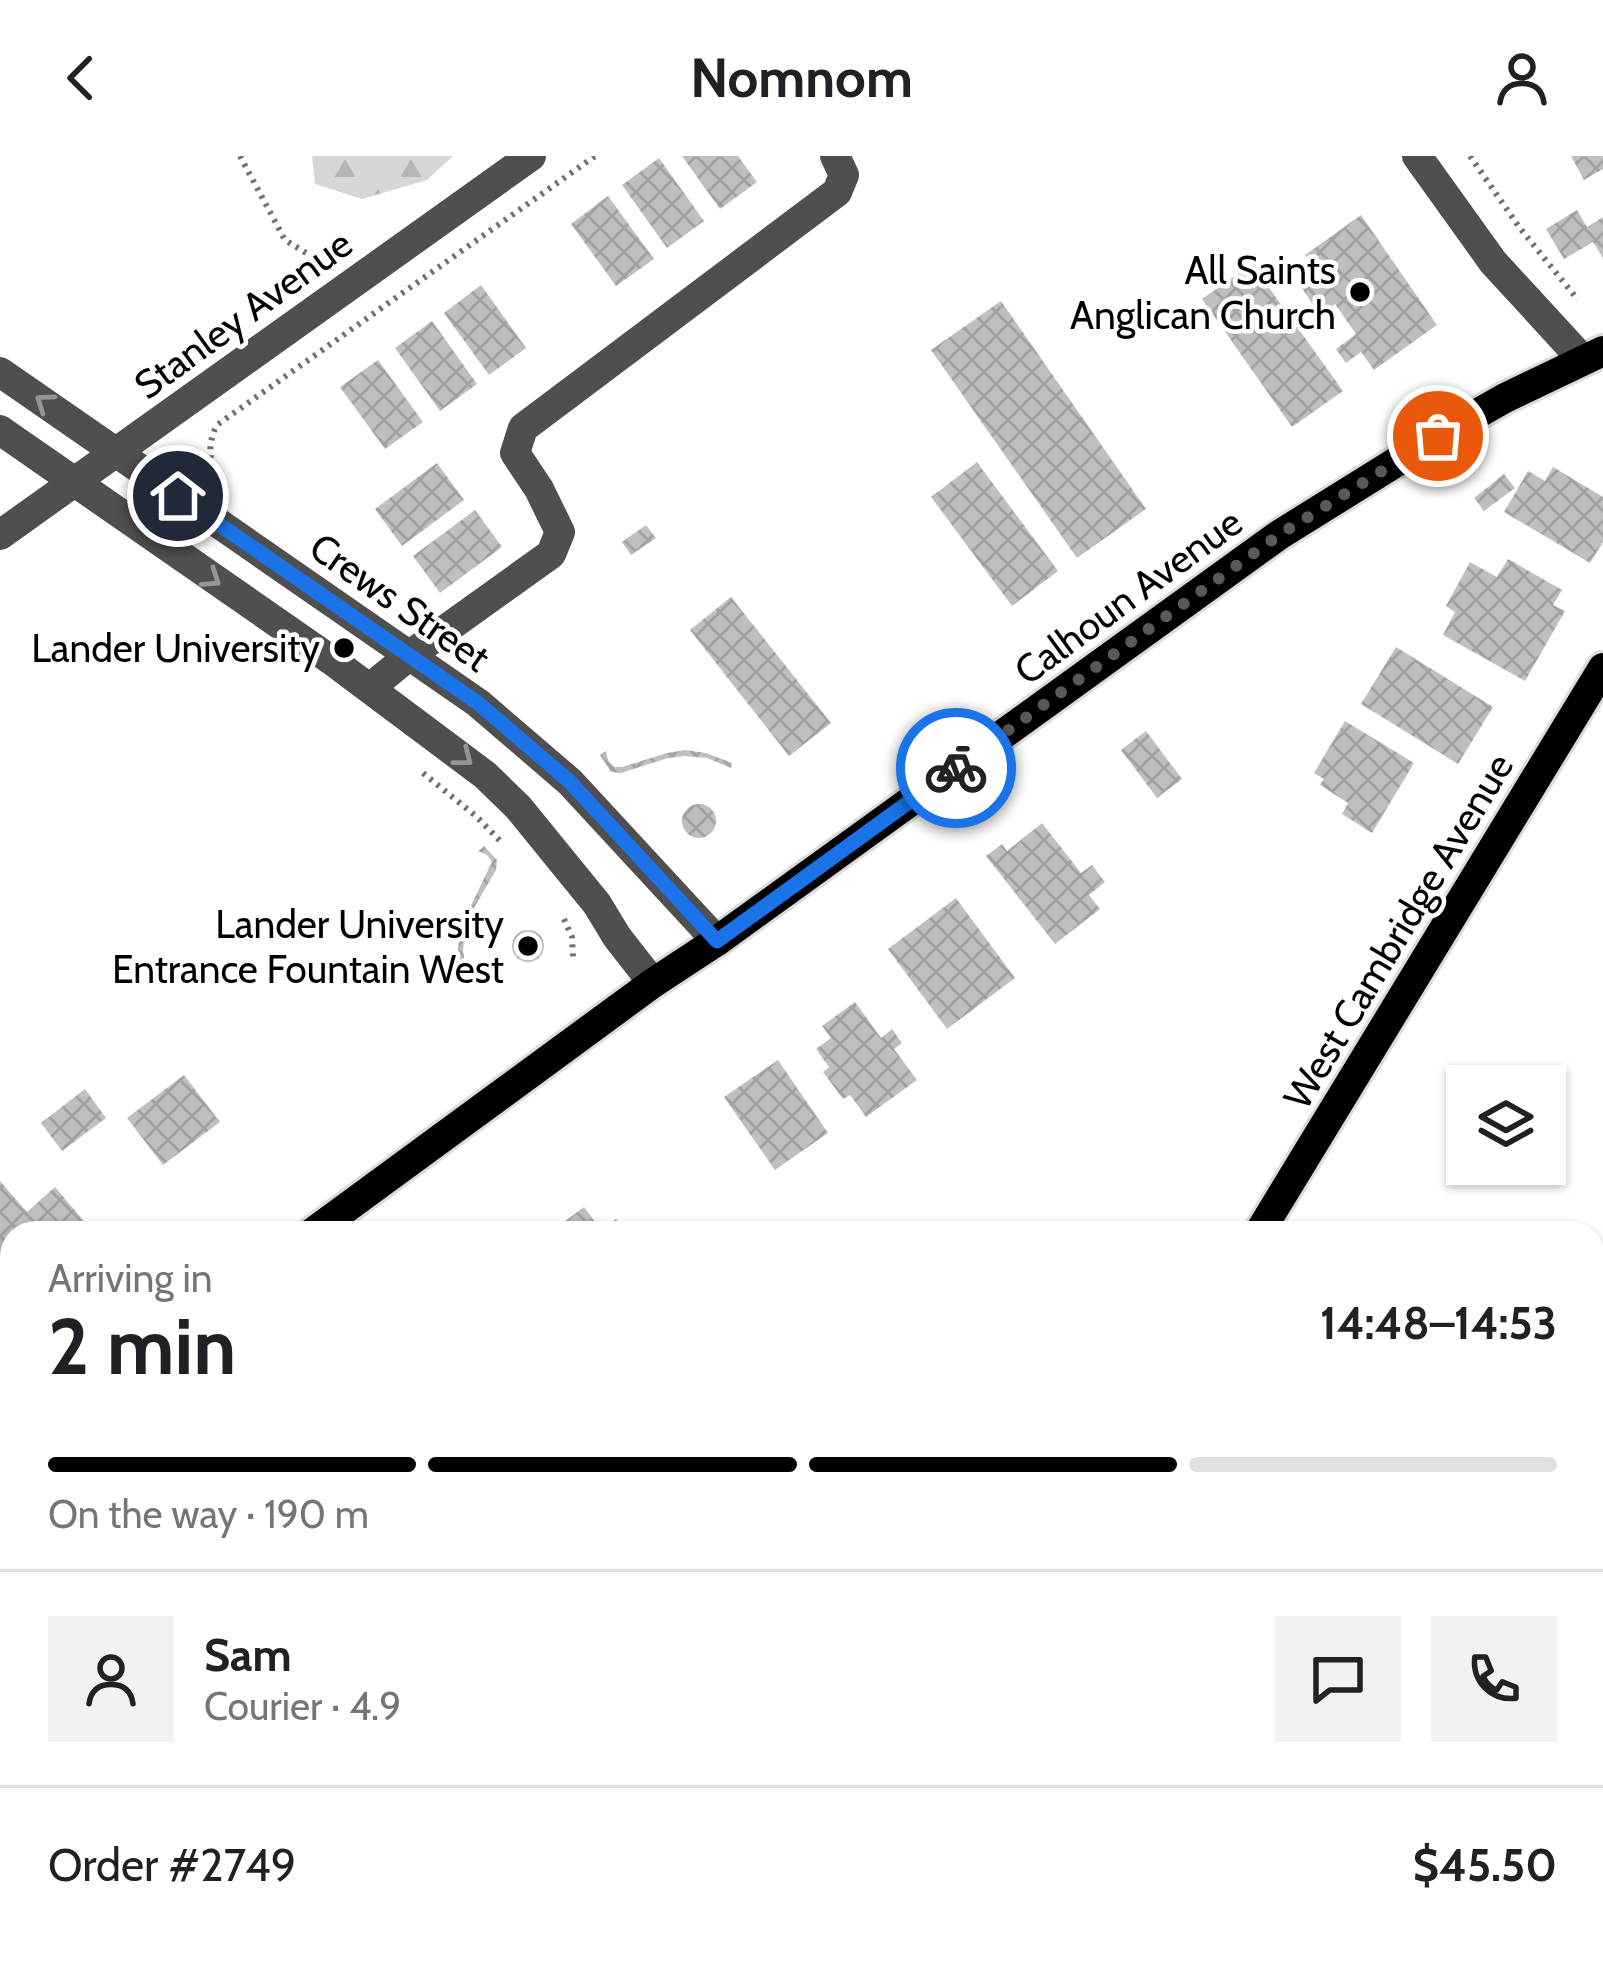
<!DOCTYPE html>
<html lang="en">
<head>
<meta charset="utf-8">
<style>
  :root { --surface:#fff; --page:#f2f2f2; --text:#202124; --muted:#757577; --line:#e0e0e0; --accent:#000 }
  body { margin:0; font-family:Cabin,sans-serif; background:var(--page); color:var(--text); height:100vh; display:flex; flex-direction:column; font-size:45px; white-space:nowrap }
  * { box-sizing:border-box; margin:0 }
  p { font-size:39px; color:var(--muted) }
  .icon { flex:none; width:66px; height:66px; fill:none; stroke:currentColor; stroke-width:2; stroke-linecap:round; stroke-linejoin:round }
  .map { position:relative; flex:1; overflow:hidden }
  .sheet { position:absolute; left:0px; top:1065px; width:1605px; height:747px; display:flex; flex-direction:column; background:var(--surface); border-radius:36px 36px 0 0; box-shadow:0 3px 9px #0004 }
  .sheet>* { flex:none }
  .buttons { position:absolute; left:1446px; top:909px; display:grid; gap:24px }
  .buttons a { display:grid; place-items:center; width:120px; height:120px; border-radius:0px; background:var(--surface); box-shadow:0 3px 9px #0004; font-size:60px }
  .pin { position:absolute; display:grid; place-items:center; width:102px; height:102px; color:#fff; margin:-51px; border:6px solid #fff; border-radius:50%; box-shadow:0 3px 12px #0007 }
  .courier { position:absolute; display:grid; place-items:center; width:120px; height:120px; margin:-60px; border:9px solid #1a73e8; border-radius:50%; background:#fff; color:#222; box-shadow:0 3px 15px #0007 }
  .summary em { font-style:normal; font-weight:700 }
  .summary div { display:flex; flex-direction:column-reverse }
  .summary { display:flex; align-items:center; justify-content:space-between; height:204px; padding:0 48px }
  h1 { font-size:78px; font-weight:700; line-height:90px }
  .bar { display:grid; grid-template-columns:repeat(4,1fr); gap:18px 12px; align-content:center; height:144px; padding:0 48px }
  .bar i { height:15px; border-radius:9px; background:var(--line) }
  .bar .on { background:var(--accent) }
  .bar p { grid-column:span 4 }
  .line { display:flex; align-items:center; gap:30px; padding:0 48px; border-top:3px solid var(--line) }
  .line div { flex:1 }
  .round { display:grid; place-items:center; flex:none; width:126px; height:126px; border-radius:0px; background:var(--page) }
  header { display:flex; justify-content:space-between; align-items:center; height:156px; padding:0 48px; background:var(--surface); font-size:54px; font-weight:700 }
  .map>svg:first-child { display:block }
  .green { fill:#d6d6d6 }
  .forest { fill:url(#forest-firs) }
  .building { fill:url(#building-cross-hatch) }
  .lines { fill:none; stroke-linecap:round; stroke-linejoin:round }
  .major-casing { stroke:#dbdbdb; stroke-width:36 }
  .path { stroke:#717171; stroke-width:6; stroke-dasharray:3 6; stroke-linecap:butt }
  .minor { stroke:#4f4f4f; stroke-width:30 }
  .major { stroke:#000; stroke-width:30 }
  .oneway { stroke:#959595 }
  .done { stroke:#595959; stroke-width:12; stroke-dasharray:0 21.6 }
  .route { stroke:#1a73e8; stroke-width:15 }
  .poi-dot { fill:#000; stroke:#fff; stroke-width:4.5 }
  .labels { text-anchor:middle; stroke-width:9; stroke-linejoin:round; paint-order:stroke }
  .poi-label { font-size:39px; fill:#000; stroke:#fff; text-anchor:end }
  .street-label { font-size:39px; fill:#000; stroke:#fff }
</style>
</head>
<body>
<header><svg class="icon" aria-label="back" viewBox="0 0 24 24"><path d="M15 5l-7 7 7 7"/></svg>Nomnom<svg class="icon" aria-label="person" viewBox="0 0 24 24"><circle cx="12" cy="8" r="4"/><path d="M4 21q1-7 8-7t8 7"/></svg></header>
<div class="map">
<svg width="1603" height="1811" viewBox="0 0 1603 1811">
  <defs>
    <pattern id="forest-firs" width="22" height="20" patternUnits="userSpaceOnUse" patternTransform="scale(3)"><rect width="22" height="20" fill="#d6d6d6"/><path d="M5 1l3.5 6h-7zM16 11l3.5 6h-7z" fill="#b6b6b6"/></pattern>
    <pattern id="building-cross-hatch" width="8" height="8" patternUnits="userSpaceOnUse" patternTransform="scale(3)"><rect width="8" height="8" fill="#bfbfbf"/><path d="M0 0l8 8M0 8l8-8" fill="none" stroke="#a2a2a2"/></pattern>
  </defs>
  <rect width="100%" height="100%" fill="#fff"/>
  <g class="green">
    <path d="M1603 1749V1811H1369L1389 1800H1593V1751Z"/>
    <path d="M785 1800H937L957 1811H778Z"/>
    <path d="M1160 1800H1273L1280 1811H1154Z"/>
  </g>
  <path class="forest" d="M312 0H453L427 24 362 43 315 28Z"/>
  <g class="building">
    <path d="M682 0H738L757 26 720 53Z"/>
    <path d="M1571 0H1603V13L1584 24Z"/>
    <path d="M659 2 704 65 667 92 622 29Z"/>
    <path d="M608 40 654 103 616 130 571 68Z"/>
    <path d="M1577 54 1587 71 1603 61V102L1593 86 1564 103 1546 73Z"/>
    <path d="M1361 59 1437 169 1374 214 1361 196 1346 207 1336 193 1356 178 1335 148 1320 159 1297 125 1314 113 1305 99Z"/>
    <path d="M1252 108 1343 235 1292 271 1202 143Z"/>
    <path d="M481 129 526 192 489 219 444 157Z"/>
    <path d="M1001 145 1146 353 1077 402 931 194Z"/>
    <path d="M432 165 477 228 440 255 395 192Z"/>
    <path d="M378 204 423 266 385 293 340 231Z"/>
    <path d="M977 306 1058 415 1012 450 931 341Z"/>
    <path d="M437 307 464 344 402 390 375 353Z"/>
    <path d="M1553 311 1603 341V386L1590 407 1504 356 1528 315 1545 325Z"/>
    <path d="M1504 318 1515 332 1484 355 1474 342Z"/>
    <path d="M475 354 502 391 440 437 413 400Z"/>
    <path d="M646 369 656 382 631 399 622 386Z"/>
    <path d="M1508 403 1562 434 1553 449 1565 455 1525 525 1443 479 1455 456 1446 450 1470 406 1497 421Z"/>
    <path d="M731 441 831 567 789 600 690 474Z"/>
    <path d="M1396 491 1493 551 1458 608 1361 548Z"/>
    <path d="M1345 565 1414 607 1372 677 1342 658 1348 647 1320 629 1324 623 1314 617Z"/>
    <path d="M1146 575 1182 623 1157 642 1121 594Z"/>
    <path d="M685 594 706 597 732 607 731 612 707 602 685 600 668 602 621 617 611 616 600 599 606 595 608 604 614 611H622L667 597Z"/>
    <circle cx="699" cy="665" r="17"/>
    <path d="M1042 667 1081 717 1092 709 1105 726 1089 739 1100 753 1055 788 986 700 1002 688 1007 695Z"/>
    <path d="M484 690 497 704 496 714 471 757 465 774 463 795 467 820 462 821 458 793 460 772 492 706 487 699 478 695Z"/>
    <path d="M956 742 1015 822 947 873 888 793Z"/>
    <circle cx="528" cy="790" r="16"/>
    <path d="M855 846 881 882 892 873 902 887 894 893 917 924 866 961 850 939 843 943 823 916 829 911 816 893 831 882 822 870Z"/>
    <path d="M778 904 828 977 775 1014 724 941Z"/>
    <path d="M184 919 220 966 163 1009 127 962Z"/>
    <path d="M85 933 106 962 62 995 41 967Z"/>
    <path d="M0 1025 27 1056 55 1031 94 1077H12V1142L0 1128Z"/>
    <path d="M584 1051 601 1074 616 1063 626 1077H549Z"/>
    <path d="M12 1524V1564L0 1553V1538Z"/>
    <path d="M0 1628 12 1638V1643L0 1657Z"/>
  </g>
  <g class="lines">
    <defs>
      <g id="major">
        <path d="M312 1077 653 827 717 785 1279 379 1438 280 1505 242 1603 195"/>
        <path d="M1259 1077 1603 512"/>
        <path d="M0 1304 12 1295"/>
        <path d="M778 1811 785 1800"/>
      </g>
    </defs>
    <use href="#major" class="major-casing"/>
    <g class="path">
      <path d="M240 0 285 84 324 108"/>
      <path d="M1470 0 1519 71 1578 144"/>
      <path d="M219 328C210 306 206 290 217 269L595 0"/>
      <path d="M423 617 477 661 503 688"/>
      <path d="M564 763 572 781 573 802"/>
      <path d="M1593 1791 1603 1787"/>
      <path d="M1542 1811 1566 1800"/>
    </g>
    <g class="minor">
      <path d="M1417 0 1493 106 1583 204"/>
      <path d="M0 216 478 547 570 626 717 785"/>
      <path d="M0 274 334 506 485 619 518 651 597 748 617 781 653 827"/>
      <path d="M0 379 531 0"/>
      <path d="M370 532 410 499 551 398 560 376 539 333 515 297 523 272 837 36 844 19 835 0"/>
      <path d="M1593 1452 1603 1449"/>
      <path d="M937 1800 957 1811"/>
      <path d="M1190 1800 1203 1811"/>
      <path d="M686 1811 691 1800"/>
      <path d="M1154 1811 1160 1800"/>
    </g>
    <use href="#major" class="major"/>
  </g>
  <defs><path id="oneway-chevron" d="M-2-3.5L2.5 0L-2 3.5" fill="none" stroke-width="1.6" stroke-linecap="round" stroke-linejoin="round" transform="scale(3)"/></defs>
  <g class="oneway">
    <use href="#oneway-chevron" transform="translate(44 246) rotate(-145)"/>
    <use href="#oneway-chevron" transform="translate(212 423) rotate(34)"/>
    <use href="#oneway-chevron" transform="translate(464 602) rotate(38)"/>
  </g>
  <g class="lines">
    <path class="done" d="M956 612 1279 379 1438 280"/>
    <path class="route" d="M178 340 478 547 570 626 717 785 956 612"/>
  </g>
  <g class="poi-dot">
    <circle cx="1360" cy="136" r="12"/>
    <circle cx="344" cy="492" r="12"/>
    <circle cx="528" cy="790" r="12"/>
  </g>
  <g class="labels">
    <g class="poi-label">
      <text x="1336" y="128">All Saints<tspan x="1336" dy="45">Anglican Church</tspan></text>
      <text x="320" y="506">Lander University</text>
      <text x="504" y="782">Lander University<tspan x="504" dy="45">Entrance Fountain West</tspan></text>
    </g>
    <g class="street-label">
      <text transform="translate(243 158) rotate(-36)" y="14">Stanley Avenue</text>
      <text transform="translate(1128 440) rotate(-36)" y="14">Calhoun Avenue</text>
      <text transform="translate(400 446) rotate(35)" y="14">Crews Street</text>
      <text transform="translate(1398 775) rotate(-59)" y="14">West Cambridge Avenue</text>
    </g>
  </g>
</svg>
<div class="buttons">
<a><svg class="icon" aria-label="layers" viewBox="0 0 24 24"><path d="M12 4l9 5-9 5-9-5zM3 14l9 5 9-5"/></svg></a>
</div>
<div class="pin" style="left:1438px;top:280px;background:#ea580c"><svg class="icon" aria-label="bag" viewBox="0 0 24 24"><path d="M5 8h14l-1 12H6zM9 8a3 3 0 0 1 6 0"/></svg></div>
<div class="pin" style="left:178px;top:340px;background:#1f2937"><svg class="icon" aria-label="home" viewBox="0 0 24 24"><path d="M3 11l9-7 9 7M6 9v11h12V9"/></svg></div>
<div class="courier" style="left:956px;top:612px"><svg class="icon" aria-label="bike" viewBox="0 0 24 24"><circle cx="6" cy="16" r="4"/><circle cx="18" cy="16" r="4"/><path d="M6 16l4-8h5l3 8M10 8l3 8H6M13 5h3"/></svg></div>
<section class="sheet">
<div class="summary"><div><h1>2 min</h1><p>Arriving in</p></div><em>14:48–14:53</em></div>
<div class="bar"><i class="on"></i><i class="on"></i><i class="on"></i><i></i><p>On the way · 190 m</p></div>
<div class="line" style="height:216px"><a class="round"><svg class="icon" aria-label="person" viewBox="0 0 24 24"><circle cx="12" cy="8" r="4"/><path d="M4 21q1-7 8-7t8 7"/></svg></a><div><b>Sam</b><p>Courier · 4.9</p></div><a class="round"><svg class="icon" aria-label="chat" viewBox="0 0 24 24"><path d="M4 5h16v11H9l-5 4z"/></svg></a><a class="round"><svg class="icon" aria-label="phone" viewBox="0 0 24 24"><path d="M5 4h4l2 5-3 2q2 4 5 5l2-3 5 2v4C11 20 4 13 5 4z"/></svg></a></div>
<div class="line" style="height:156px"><div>Order #2749</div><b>$45.50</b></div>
</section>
</div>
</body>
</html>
